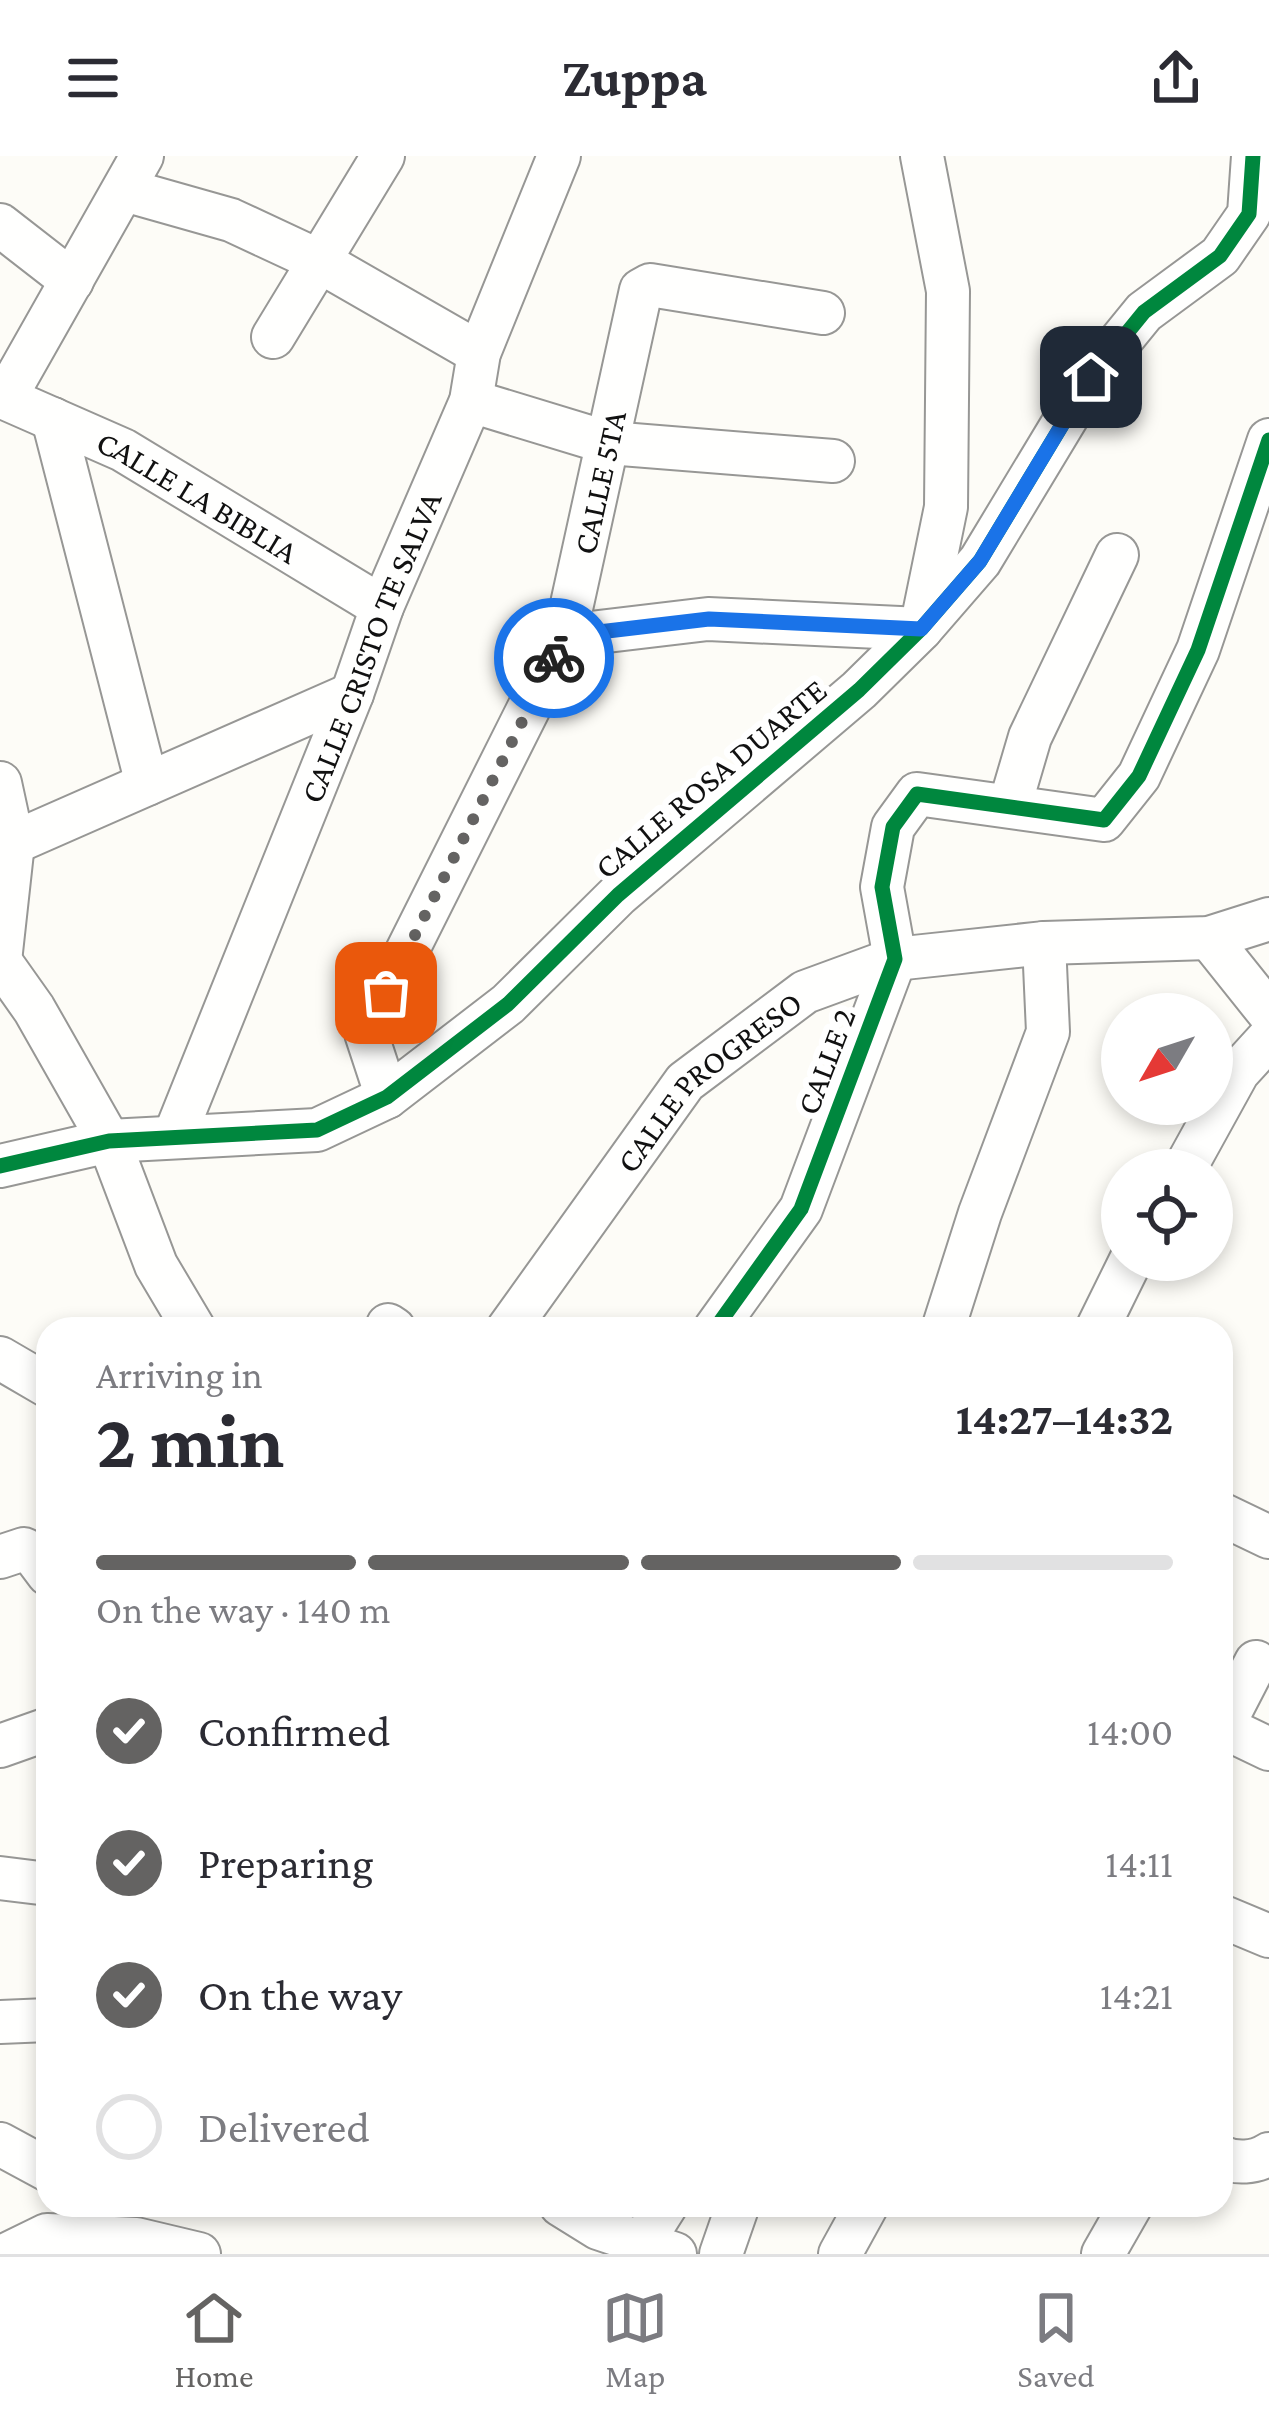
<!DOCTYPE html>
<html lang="en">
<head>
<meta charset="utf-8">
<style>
  :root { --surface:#fff; --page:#f7f7f7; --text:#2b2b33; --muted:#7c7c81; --line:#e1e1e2; --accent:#646362 }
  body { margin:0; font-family:"Crimson Pro",serif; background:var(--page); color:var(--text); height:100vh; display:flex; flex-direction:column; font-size:45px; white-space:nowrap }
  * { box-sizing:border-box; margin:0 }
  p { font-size:39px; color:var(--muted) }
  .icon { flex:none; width:66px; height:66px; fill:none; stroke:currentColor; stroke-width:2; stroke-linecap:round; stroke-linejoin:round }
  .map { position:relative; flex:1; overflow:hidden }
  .sheet { position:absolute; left:36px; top:1161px; width:1197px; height:900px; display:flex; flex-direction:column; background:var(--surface); border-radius:36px; box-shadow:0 6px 18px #0003 }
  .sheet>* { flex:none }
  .needle { width:78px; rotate:231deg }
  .buttons { position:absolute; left:1101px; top:837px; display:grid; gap:24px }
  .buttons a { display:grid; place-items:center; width:132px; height:132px; border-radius:50%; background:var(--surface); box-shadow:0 6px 18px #0003; font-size:60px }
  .pin { position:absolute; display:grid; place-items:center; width:102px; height:102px; color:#fff; margin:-51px; border-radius:24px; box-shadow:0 6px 18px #0006 }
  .courier { position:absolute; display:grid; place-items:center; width:120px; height:120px; margin:-60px; border:9px solid #1a73e8; border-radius:50%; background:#fff; color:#222; box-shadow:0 3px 15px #0007 }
  .overview em { font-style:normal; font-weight:700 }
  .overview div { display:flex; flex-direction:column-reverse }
  .overview { display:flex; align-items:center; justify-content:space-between; height:204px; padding:0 60px }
  h1 { font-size:78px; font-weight:700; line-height:90px }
  .bar { display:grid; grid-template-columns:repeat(4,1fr); gap:18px 12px; align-content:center; height:144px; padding:0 60px }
  .bar i { height:15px; border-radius:9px; background:var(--line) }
  .bar .current { background:var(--accent) }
  .bar p { grid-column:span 4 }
  ol { padding:0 60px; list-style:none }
  li { display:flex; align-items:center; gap:36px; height:132px }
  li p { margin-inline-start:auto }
  li .icon { padding:12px; border-radius:50%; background:var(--accent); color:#fff; stroke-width:4 }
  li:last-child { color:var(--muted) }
  li i { width:66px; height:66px; border:6px solid var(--line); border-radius:50% }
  header { display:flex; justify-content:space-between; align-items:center; height:156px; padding:0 60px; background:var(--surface); font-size:54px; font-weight:700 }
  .tab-bar { display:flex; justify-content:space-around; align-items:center; height:168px; border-top:3px solid var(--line); background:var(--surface); font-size:33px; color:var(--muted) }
  .tab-bar a { display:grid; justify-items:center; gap:6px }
  .tab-bar .current { color:var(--accent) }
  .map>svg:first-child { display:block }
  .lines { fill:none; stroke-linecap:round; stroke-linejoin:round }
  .minor-casing { stroke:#979795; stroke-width:46 }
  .minor { stroke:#fffffe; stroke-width:42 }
  .cycleway-casing { stroke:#fff; stroke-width:22 }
  .cycleway { stroke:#00873e; stroke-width:15 }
  .done { stroke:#646362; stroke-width:12; stroke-dasharray:0 21.6 }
  .route { stroke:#1a73e8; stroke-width:15 }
  .labels { text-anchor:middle; stroke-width:12; stroke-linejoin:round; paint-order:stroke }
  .street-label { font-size:33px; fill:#111; stroke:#fff }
</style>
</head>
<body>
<header><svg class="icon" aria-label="menu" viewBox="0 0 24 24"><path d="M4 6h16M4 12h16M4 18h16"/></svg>Zuppa<svg class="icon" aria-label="share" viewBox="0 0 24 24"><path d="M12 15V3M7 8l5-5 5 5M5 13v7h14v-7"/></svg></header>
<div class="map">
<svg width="1269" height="2098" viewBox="0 0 1269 2098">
  <rect width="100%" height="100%" fill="#fdfcf7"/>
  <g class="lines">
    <defs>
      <g id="minor">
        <path d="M125 34 231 64 319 105 479 197"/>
        <path d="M0 69 72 125"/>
        <path d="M273 181 383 0"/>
        <path id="s1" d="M0 240 123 294 382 451"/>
        <path d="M5 242 142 0"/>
        <path d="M471 245 609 287 833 305"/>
        <path d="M53 263 147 628"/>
        <path d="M565 480 708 463 921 473 946 351 948 135 922 0"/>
        <path d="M0 627 13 687 0 805"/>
        <path d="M1010 649 1030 581 1117 399"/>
        <path d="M13 687 352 538"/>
        <path d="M1209 782 1269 857"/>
        <path d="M0 805 34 853 109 985 156 1109 194 1173"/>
        <path id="s2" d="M387 941 366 877 565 480 641 134 650 129 823 157"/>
        <path id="s3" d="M174 981 352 538 382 451 471 245 479 197 559 0"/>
        <path d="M0 1010 109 985 317 974 387 941 508 848 618 739 859 534 921 473 980 405 1091 221 1144 156 1220 100 1249 58 1253 0"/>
        <path d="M1184 1014 1238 916 1269 882"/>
        <path d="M388 1169 394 1173"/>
        <path id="s4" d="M508 1173 685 926 805 836 895 803 1044 787 1209 782 1269 763"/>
        <path d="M715 1173 801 1053 895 803 882 731 893 671 917 638 1104 664 1139 620 1198 494 1269 284"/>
        <path d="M943 1173 980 1057 1048 876 1044 787"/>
        <path d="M1097 1173 1131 1104"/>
        <path d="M0 1202 48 1230"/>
        <path d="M1221 1358 1269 1381"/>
        <path d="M0 1401 24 1393 33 1398 48 1418"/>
        <path d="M1221 1570 1269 1593"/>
        <path d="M1223 1570 1256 1506"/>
        <path d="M0 1590 48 1573"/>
        <path d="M0 1722 48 1728"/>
        <path d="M1221 1760 1269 1780"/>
        <path d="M0 1866 48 1864"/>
        <path d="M0 1988 48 2014"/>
        <path d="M1221 2001C1236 2008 1255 2007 1269 1998"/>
        <path d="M561 2049 598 2072 675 2098"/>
        <path d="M8 2098 47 2079 136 2083 199 2098"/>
        <path d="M641 2098 642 2087 666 2049"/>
        <path d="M721 2098 738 2049"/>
        <path d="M840 2098 867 2049"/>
        <path d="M1103 2098 1131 2049"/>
      </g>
    </defs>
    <use href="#minor" class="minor-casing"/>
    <use href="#minor" class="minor"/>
    <defs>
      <g id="cycleway">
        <path d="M0 1010 109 985 317 974 387 941 508 848 618 739 859 534 921 473 980 405 1091 221 1144 156 1220 100 1249 58 1253 0"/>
        <path d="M715 1173 801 1053 895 803 882 731 893 671 917 638 1104 664 1139 620 1198 494 1269 284"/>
      </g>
    </defs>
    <use href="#cycleway" class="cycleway-casing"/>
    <use href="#cycleway" class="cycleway"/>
  </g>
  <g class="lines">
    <path class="done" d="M386 837 554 502"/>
    <path class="route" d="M554 502 565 480 709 463 921 473 980 405 1091 221"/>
  </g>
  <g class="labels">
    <g class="street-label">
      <text dy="12" stroke="none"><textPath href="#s2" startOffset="669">CALLE 5TA</textPath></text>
      <text dy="12" stroke="none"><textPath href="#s1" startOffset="222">CALLE LA BIBLIA</textPath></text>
      <text dy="12" stroke="none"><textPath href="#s3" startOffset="528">CALLE CRISTO TE SALVA</textPath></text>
      <text transform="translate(710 622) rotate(-40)" y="12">CALLE ROSA DUARTE</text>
      <text transform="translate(825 905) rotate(-69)" y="12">CALLE 2</text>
      <text dy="12" stroke="none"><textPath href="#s4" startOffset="321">CALLE PROGRESO</textPath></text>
    </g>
  </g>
</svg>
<div class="buttons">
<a><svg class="needle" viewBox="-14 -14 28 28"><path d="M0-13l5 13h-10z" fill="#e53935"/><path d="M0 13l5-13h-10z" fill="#7c7c81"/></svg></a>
<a><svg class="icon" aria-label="locate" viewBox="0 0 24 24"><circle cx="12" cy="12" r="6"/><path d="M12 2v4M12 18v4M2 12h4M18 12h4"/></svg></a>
</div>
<div class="pin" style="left:386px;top:837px;background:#ea580c"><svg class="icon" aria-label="bag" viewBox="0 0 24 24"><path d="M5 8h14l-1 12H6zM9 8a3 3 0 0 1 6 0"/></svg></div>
<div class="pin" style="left:1091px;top:221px;background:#1f2937"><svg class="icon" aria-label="home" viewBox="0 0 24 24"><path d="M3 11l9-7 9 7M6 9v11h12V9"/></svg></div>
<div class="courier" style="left:554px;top:502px"><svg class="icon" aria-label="bike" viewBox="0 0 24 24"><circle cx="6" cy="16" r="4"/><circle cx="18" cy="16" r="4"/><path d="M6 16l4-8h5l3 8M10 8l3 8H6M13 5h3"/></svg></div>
<section class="sheet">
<div class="overview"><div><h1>2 min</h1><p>Arriving in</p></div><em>14:27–14:32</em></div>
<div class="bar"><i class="current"></i><i class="current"></i><i class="current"></i><i></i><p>On the way · 140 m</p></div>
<ol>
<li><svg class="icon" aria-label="check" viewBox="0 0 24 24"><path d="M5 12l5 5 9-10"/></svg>Confirmed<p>14:00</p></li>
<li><svg class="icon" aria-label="check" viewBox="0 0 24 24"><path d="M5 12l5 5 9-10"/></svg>Preparing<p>14:11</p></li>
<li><svg class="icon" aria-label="check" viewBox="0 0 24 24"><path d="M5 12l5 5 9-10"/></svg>On the way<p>14:21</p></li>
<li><i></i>Delivered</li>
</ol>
</section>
</div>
<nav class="tab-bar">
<a class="current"><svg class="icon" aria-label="home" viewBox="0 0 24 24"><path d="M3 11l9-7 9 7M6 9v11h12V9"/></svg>Home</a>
<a><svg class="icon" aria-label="map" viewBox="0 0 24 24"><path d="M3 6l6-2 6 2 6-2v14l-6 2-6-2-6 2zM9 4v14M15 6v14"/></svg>Map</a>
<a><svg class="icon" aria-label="saved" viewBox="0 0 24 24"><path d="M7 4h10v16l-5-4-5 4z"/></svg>Saved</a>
</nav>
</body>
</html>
